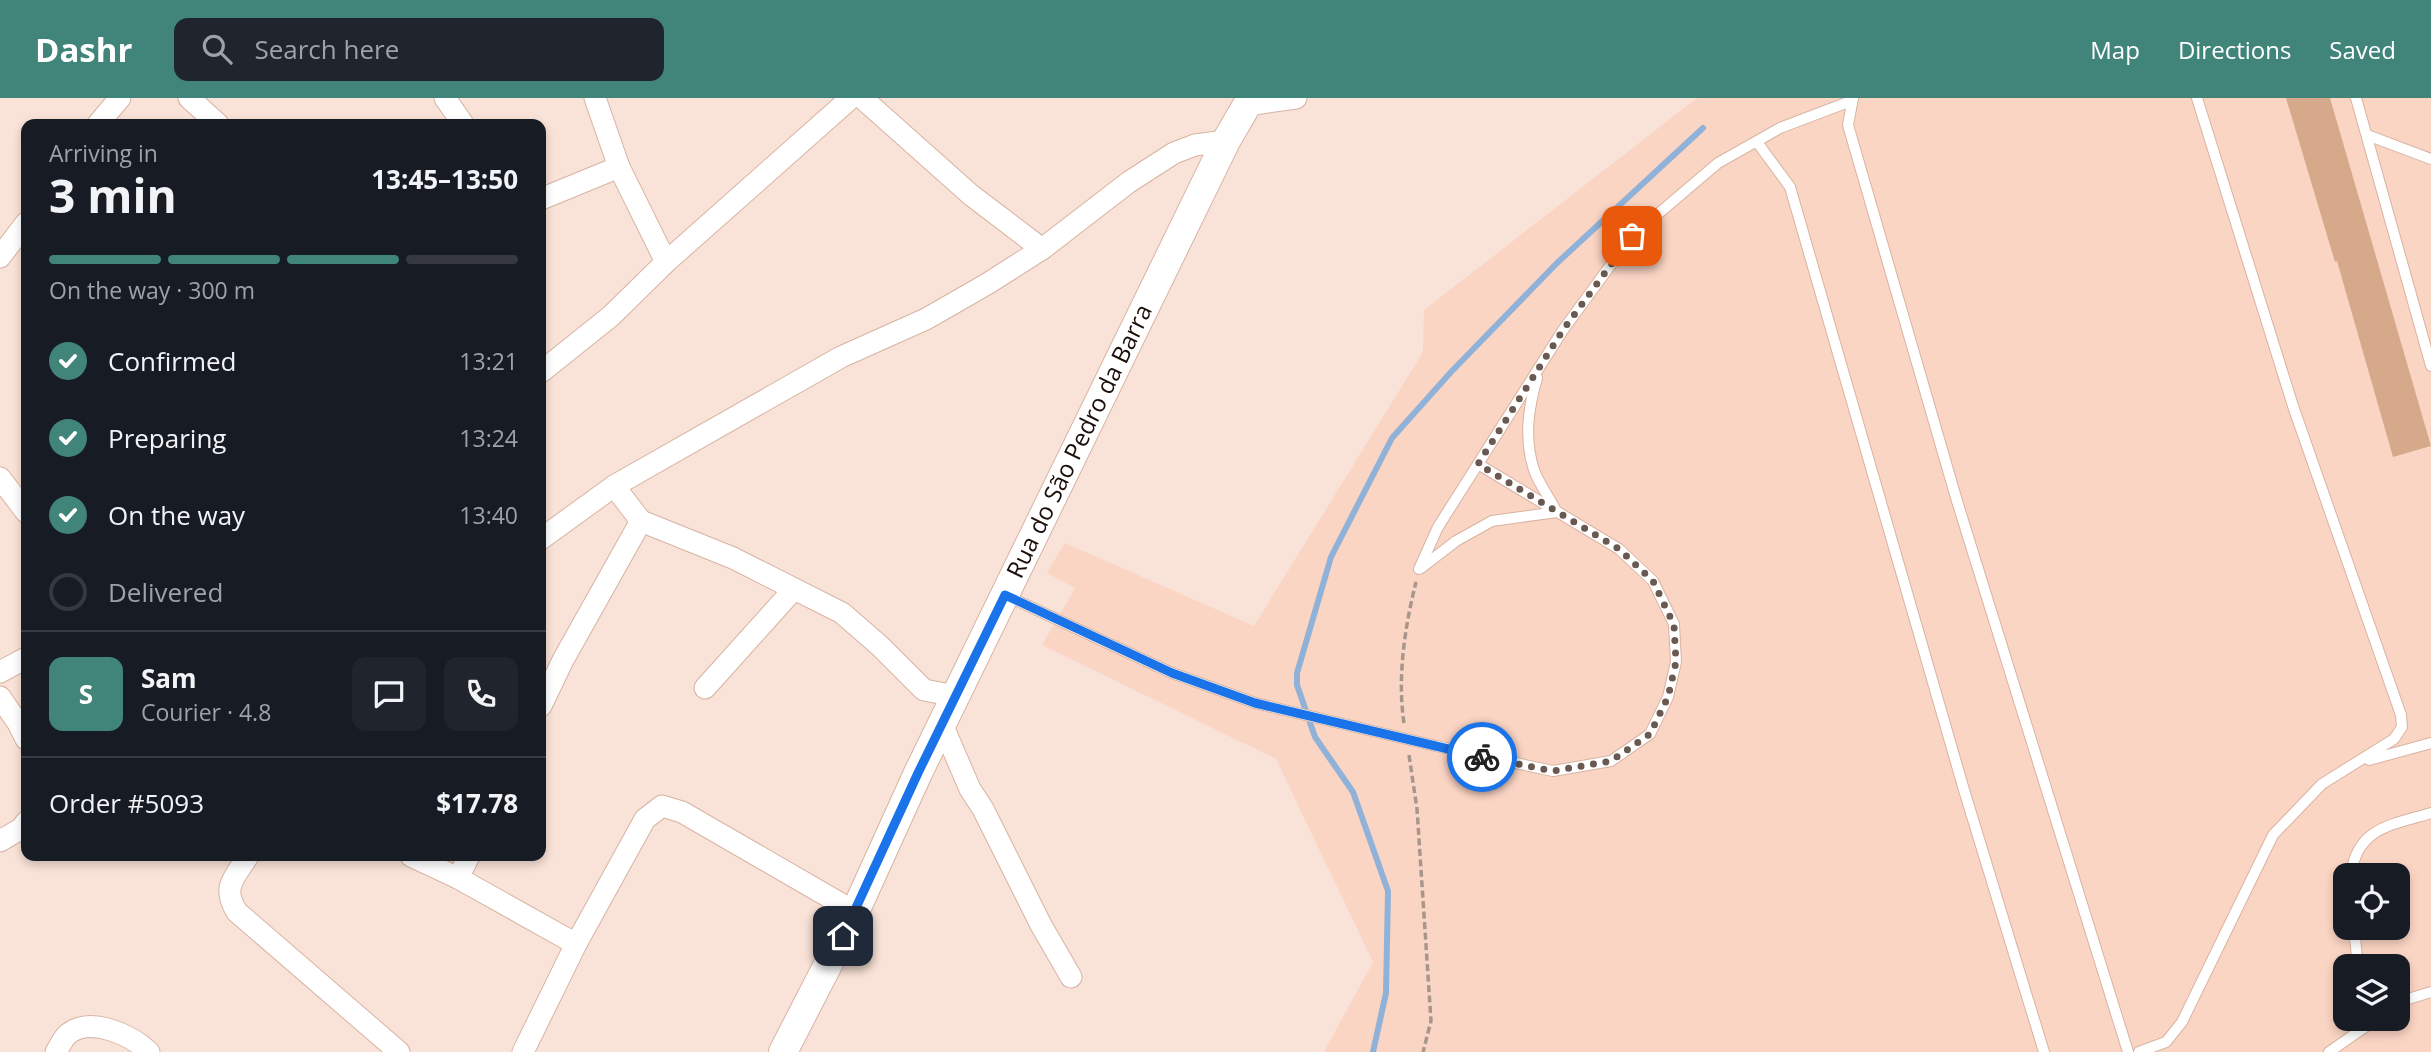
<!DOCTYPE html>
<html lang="en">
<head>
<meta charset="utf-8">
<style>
  :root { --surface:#171b24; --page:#20242c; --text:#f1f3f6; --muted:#9ea1a6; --line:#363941; --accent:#41857a }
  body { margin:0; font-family:"Open Sans",sans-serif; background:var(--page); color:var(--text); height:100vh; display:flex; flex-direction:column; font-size:26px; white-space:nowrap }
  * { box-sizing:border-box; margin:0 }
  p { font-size:23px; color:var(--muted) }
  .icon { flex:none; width:38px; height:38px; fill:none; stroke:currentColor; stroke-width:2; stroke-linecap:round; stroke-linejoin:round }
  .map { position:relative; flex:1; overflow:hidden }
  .details { position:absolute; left:21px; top:21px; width:525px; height:742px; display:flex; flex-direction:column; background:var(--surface); border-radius:14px; box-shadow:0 4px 10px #0003 }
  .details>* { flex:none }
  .controls { position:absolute; left:2333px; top:765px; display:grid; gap:14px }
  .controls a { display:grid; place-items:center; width:77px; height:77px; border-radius:14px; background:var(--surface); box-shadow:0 4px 10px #0003; font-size:35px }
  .pin { position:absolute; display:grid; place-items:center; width:60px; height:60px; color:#fff; margin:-30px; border-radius:14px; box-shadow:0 4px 10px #0006 }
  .courier { position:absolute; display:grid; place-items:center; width:70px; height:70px; margin:-35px; border:5px solid #1a73e8; border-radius:50%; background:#fff; color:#222; box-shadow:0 2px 9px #0007 }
  .summary em { font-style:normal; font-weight:700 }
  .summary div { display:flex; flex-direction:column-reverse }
  .summary { display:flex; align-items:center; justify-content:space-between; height:119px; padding:0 28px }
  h1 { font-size:46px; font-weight:700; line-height:52px }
  .bar { display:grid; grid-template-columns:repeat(4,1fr); gap:10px 7px; align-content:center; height:84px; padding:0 28px }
  .bar i { height:9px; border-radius:5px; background:var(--line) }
  .bar .active { background:var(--accent) }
  .bar p { grid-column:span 4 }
  .line { display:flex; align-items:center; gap:18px; padding:0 28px; border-top:2px solid var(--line) }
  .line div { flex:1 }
  .round { display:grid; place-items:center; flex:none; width:74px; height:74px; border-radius:14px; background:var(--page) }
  ol { padding:0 28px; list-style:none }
  li { display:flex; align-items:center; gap:21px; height:77px }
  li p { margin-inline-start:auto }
  li .icon { padding:7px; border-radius:50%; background:var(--accent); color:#fff; stroke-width:4 }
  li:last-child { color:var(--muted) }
  li i { width:38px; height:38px; border:4px solid var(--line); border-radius:50% }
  header { display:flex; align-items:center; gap:42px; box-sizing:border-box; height:98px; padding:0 35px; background:var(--accent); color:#fff }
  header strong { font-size:33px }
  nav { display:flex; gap:38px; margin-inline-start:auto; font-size:24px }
  .search { width:490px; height:63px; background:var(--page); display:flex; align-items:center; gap:18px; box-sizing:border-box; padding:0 24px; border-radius:14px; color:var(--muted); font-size:26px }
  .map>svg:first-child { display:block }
  .built { fill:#fbd5c4; fill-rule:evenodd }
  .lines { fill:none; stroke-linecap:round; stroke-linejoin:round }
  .stream { stroke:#90b2d9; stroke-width:6 }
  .building { fill:#d6a98b }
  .lane-casing { stroke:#d8b3a2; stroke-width:12 }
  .street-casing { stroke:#d8b3a2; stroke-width:23 }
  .secondary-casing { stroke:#d8b3a2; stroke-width:30 }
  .path { stroke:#a8958b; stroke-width:3.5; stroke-dasharray:7 3.5; stroke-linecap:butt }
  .lane { stroke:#fff; stroke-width:10 }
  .street { stroke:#fff; stroke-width:21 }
  .secondary { stroke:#fff; stroke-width:28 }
  .lane-bridge-casing { stroke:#d8b3a2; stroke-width:12; stroke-linecap:butt }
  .lane-bridge { stroke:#fff; stroke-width:10 }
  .done { stroke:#695951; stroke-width:7; stroke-dasharray:0 12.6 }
  .route { stroke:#1a73e8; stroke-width:9 }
  .labels { text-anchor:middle; stroke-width:5; stroke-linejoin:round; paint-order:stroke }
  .street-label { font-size:24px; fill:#1c0f09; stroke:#fff }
</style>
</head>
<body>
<header>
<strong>Dashr</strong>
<div class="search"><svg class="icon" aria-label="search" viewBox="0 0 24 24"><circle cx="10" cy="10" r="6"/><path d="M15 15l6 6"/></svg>Search here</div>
<nav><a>Map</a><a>Directions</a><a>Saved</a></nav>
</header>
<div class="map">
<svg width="2431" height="954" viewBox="0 0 2431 954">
  <rect width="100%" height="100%" fill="#f9e2d7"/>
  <path class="built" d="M1697 0H2431V954H1324L1373 864 1276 661 1042 547 1075 490 1047 475 1065 445 1254 528 1423 254 1424 212ZM2345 777H2398V830H2345ZM2345 868H2398V920H2345Z"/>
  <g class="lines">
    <path class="stream" d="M1373 954 1386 895 1388 793 1353 694 1315 639 1297 587V575L1331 459 1392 340 1451 274 1557 165 1703 30"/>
  </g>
  <path class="building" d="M2286 0H2330L2431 348 2393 359 2337 163 2335 164Z"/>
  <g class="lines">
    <defs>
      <g id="lane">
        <path d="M1853 0 1848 27 1957 403 2128 954"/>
        <path d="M2356 0 2431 268"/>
        <path d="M2367 37 2431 61"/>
        <path d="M1757 44 1790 89 1964 692 2044 954"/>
        <path d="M1537 280C1528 311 1524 341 1534 372 1539 386 1549 399 1555 411"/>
        <path d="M1421 470 1456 443 1492 423 1557 414"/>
        <path d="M1419 471 1438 429 1563 232 1632 138 1718 65 1780 30 1851 3"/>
        <path d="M1005 497 1101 542"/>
        <path d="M1436 648 1553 673 1611 663 1650 636 1668 599 1676 564 1674 526 1653 483 1619 451 1478 366"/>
        <path d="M2369 662 2431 645"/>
        <path d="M2351 777C2357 729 2392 727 2431 715"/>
        <path d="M2354 830 2358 868"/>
        <path d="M2398 907 2405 902 2431 894"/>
        <path d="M2139 954 2166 944 2182 924 2273 737 2322 686 2394 641 2402 629 2401 617 2293 308 2197 0"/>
        <path d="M2329 954 2378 920"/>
      </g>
      <g id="street">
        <path d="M189 0 218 26"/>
        <path d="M445 0 463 26"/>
        <path d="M595 0 619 69 666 164"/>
        <path d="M862 0 971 97 1042 151"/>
        <path d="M1247 7 1296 0"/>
        <path d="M98 26 120 0"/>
        <path d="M541 101 619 69"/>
        <path d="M0 159 26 125"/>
        <path d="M541 274 611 218 666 164 851 0"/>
        <path d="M0 380 26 414"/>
        <path d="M614 388 641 423 733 460 842 515 880 548 924 592 956 598"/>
        <path d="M541 441 614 388 841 259 926 221 987 186 1042 151 1129 84 1174 55 1195 47 1226 43"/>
        <path d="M0 574 26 560"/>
        <path d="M705 590 794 491"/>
        <path d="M0 599 18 625 26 641"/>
        <path d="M541 608 563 562 641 423"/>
        <path d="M942 626 970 691 983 711 1041 827 1071 879"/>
        <path d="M0 743 22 730 26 724"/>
        <path d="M248 758C235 779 221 789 237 814L399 954"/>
        <path d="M411 758 458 780 576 846"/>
        <path d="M458 780 469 758"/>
        <path d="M56 954C60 948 63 940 68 936 91 918 131 937 149 954"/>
        <path d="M523 954 576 846 645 721 662 708 682 714 855 814"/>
      </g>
      <g id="secondary">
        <path id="s1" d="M783 954 855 814 918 675 1226 43 1251 0"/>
      </g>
    </defs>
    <use href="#lane" class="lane-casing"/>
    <use href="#street" class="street-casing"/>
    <use href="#secondary" class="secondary-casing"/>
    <g class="path">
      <path d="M1404 625C1397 579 1405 528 1416 484"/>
      <path d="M1409 657 1417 711 1431 923 1423 954"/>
    </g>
    <use href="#lane" class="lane"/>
    <use href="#street" class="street"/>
    <use href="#secondary" class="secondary"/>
    <defs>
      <path id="lane-bridge" d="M1101 542 1172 575 1255 605 1436 648"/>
    </defs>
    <use href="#lane-bridge" class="lane-bridge-casing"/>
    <use href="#lane-bridge" class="lane-bridge"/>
  </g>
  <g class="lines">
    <path class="done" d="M1482 659 1553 673 1611 663 1650 636 1668 599 1676 564 1674 527 1653 483 1619 451 1478 366 1563 232 1632 138"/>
    <path class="route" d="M843 838 918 675 1005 497 1172 575 1255 605 1482 659"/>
  </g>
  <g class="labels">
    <g class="street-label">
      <text dy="8" stroke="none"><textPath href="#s1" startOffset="679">Rua do São Pedro da Barra</textPath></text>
    </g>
  </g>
</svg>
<div class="controls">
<a><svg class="icon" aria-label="locate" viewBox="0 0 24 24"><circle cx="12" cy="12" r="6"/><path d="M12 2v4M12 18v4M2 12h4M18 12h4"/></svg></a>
<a><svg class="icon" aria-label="layers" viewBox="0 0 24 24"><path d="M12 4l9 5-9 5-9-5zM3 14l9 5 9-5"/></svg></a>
</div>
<div class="pin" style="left:1632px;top:138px;background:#ea580c"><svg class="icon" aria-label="bag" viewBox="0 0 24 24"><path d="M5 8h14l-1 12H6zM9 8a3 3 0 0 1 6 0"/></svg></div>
<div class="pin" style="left:843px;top:838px;background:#1f2937"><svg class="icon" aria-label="home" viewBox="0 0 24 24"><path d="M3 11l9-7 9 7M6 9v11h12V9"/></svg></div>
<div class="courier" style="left:1482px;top:659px"><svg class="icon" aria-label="bike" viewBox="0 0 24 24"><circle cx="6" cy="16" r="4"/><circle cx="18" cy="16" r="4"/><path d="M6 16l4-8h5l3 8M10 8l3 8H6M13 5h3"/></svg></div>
<section class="details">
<div class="summary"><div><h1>3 min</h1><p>Arriving in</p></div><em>13:45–13:50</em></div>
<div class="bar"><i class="active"></i><i class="active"></i><i class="active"></i><i></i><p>On the way · 300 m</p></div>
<ol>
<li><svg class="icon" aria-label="check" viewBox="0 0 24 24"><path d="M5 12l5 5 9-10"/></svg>Confirmed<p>13:21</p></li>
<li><svg class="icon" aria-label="check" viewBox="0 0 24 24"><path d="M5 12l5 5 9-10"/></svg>Preparing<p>13:24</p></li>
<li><svg class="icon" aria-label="check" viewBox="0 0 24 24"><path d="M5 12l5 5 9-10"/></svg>On the way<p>13:40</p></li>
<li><i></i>Delivered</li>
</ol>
<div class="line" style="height:126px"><b class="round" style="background:var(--accent);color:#fff">S</b><div><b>Sam</b><p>Courier · 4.8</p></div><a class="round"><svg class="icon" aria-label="chat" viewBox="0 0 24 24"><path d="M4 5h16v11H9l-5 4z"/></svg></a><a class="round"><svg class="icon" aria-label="phone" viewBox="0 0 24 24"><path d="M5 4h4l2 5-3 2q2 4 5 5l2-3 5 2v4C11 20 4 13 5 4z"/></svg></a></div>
<div class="line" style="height:91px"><div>Order #5093</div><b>$17.78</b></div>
</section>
</div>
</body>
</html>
